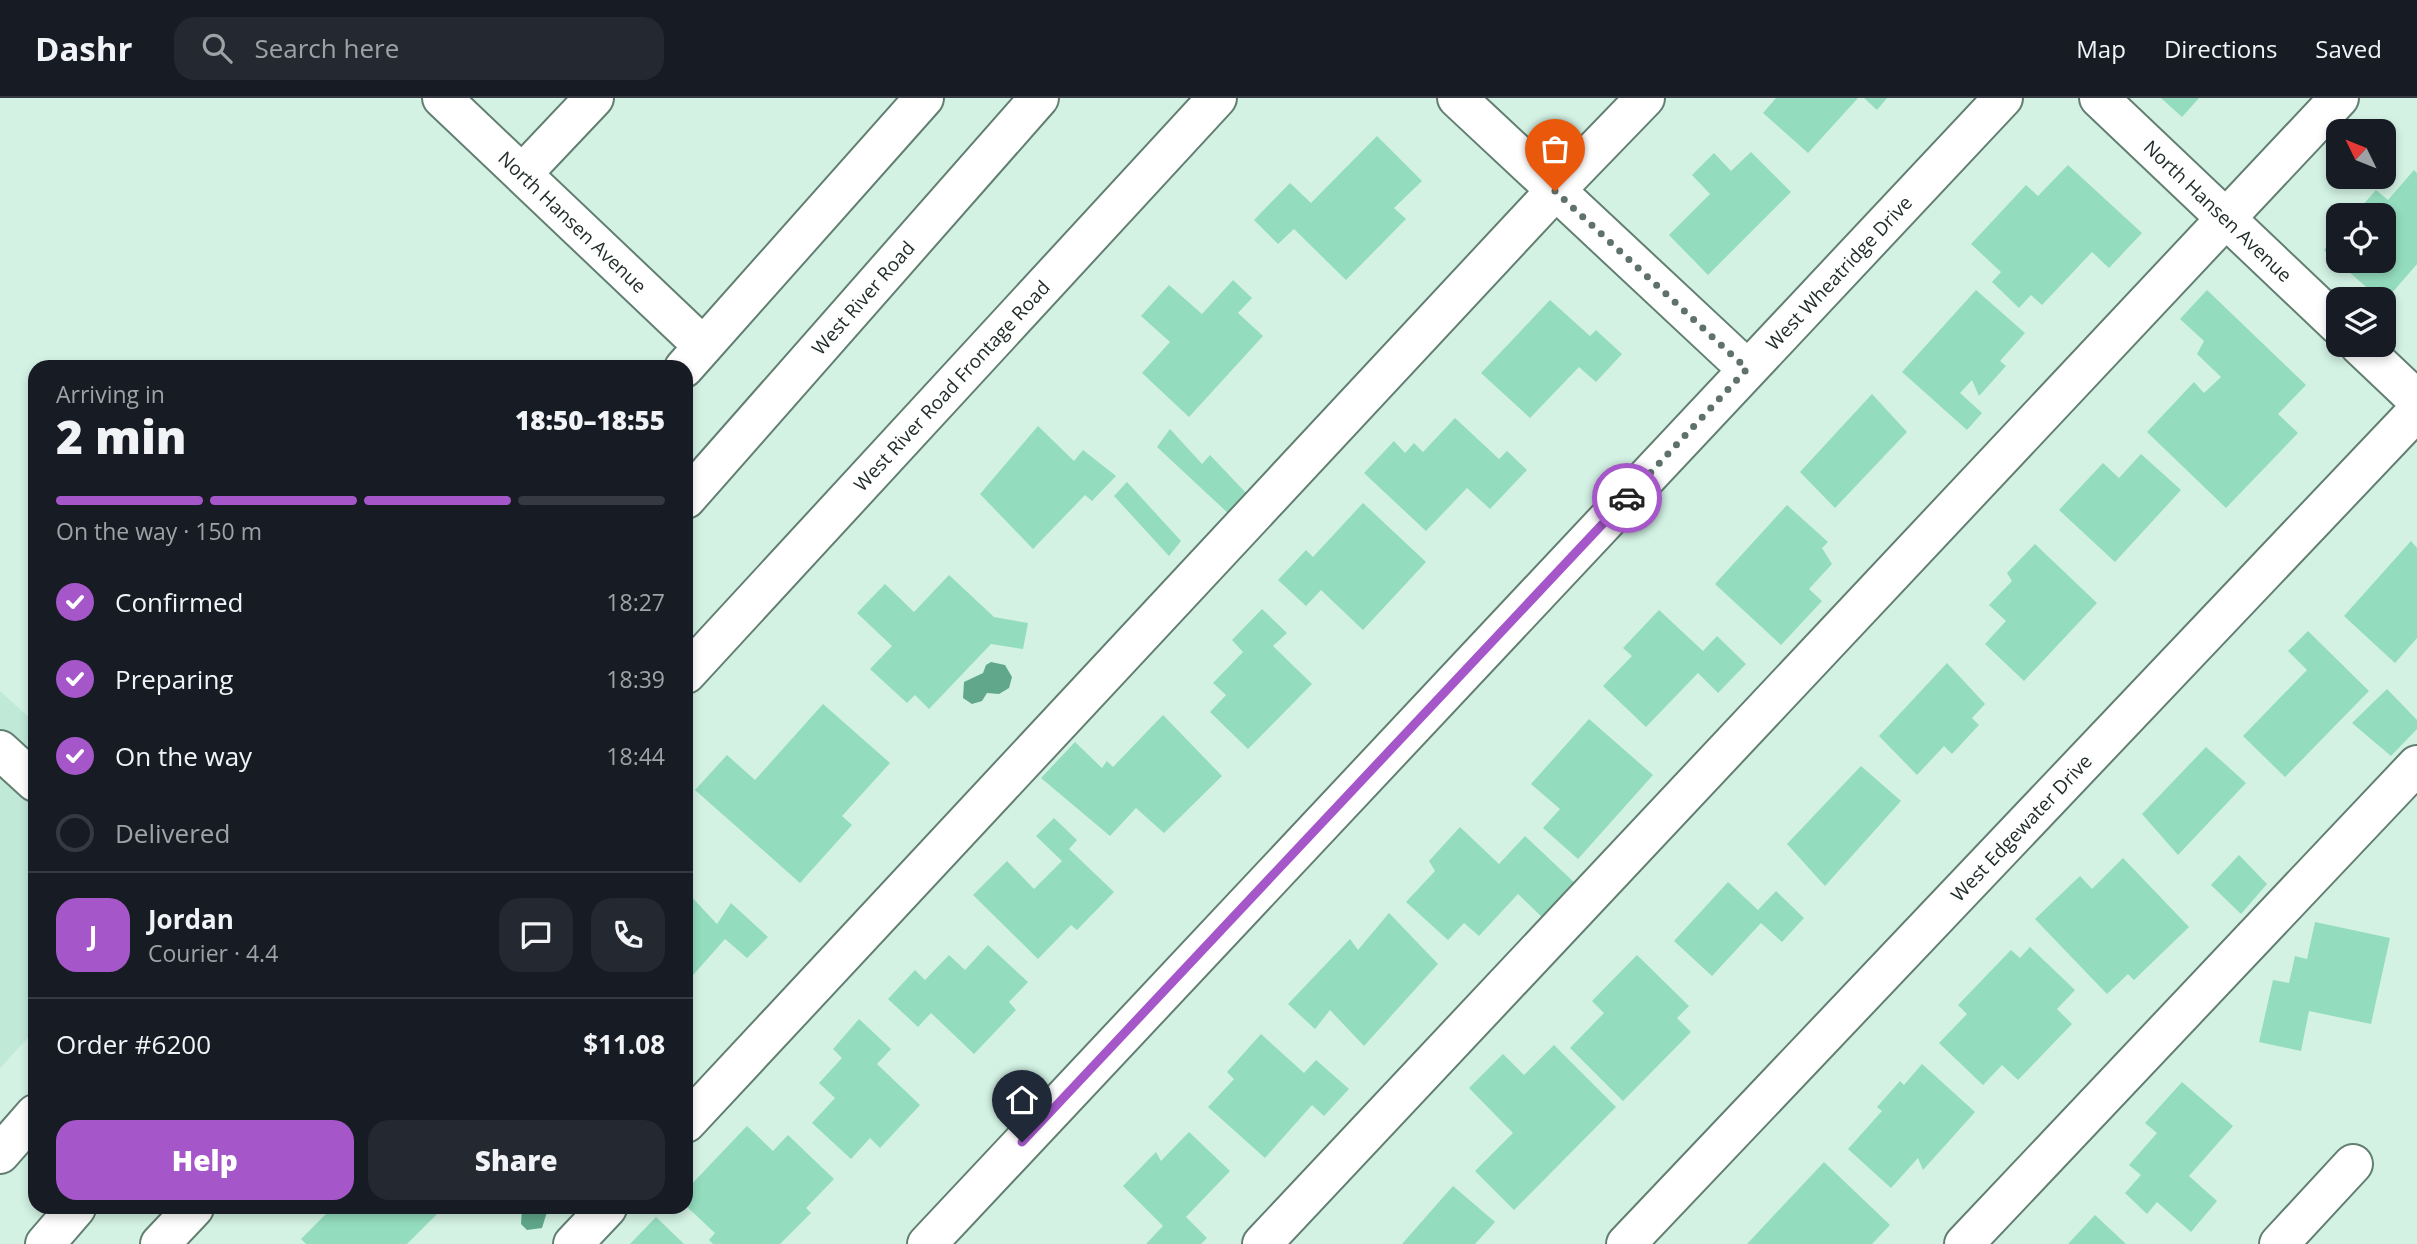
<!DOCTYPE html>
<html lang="en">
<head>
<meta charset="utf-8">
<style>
  :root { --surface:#171b24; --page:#242831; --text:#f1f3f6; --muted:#9ea1a6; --line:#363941; --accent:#a557c9 }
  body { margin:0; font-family:"Open Sans",sans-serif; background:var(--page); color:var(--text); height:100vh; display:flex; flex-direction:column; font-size:26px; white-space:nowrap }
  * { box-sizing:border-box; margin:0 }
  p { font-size:23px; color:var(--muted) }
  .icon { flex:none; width:38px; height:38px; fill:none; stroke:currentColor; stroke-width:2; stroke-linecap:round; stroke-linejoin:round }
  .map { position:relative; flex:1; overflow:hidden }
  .sheet { position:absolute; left:28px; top:262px; width:665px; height:854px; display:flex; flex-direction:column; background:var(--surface); border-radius:21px; box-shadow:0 4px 10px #0003 }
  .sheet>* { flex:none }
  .needle { width:46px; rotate:313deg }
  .fabs { position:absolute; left:2326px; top:21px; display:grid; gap:14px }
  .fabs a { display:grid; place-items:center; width:70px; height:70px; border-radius:14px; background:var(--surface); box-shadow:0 4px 10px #0003; font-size:35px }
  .pin { position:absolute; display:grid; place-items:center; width:60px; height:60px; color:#fff; margin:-72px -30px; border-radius:50% 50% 50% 0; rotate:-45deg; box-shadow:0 0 7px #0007 }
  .pin .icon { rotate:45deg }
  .courier { position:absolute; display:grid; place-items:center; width:70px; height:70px; margin:-35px; border:5px solid #a557c9; border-radius:50%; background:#fff; color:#222; box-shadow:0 2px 9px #0007 }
  .head em { font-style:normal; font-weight:800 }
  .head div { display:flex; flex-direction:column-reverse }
  .head { display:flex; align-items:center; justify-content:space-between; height:119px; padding:0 28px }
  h1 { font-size:46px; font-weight:800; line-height:52px }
  .bar { display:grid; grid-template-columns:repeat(4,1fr); gap:10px 7px; align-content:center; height:84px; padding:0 28px }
  .bar i { height:9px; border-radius:5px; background:var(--line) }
  .bar .on { background:var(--accent) }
  .bar p { grid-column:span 4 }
  .line { display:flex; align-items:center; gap:18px; padding:0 28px; border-top:2px solid var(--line) }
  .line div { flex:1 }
  .round { display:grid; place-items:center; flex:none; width:74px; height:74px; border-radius:21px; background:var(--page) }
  ol { padding:0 28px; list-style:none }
  li { display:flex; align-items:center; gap:21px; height:77px }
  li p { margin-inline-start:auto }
  li .icon { padding:7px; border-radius:50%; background:var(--accent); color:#fff; stroke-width:4 }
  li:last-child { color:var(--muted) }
  li i { width:38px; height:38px; border:4px solid var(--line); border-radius:50% }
  .primary-button { display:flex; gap:14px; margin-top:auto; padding:14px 28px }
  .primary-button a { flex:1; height:80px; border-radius:21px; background:var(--accent); color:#fff; font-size:28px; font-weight:800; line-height:80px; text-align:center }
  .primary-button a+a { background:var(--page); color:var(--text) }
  header { display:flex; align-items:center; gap:42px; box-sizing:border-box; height:98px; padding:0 35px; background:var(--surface); border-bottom:2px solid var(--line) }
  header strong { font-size:33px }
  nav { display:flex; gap:38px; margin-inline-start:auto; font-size:24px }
  .search { width:490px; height:63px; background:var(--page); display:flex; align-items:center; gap:18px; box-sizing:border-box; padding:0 24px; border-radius:21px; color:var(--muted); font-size:26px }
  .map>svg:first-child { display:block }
  .built { fill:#c1e9d8 }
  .water { fill:#60a78b }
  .building { fill:#94dcbe }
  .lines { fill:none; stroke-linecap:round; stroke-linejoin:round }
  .minor-casing { stroke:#627f72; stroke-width:42 }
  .major-casing { stroke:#627f72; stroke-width:42 }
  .minor { stroke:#fff; stroke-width:38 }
  .major { stroke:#fff; stroke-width:38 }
  .done { stroke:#5f726a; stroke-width:7; stroke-dasharray:0 12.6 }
  .route { stroke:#a557c9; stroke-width:9 }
  .labels { text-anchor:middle; stroke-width:6; stroke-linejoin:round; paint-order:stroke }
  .street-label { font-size:19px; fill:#212d28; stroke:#e4fef2 }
</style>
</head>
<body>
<header>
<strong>Dashr</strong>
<div class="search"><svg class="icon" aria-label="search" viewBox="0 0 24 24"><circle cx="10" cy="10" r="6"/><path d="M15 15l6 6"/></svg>Search here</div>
<nav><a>Map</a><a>Directions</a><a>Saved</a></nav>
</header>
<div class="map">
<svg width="2417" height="1146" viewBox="0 0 2417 1146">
  <rect width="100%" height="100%" fill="#d3f2e4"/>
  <path class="built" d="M0 593 35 625V932L0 970Z"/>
  <g class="water">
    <path d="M991 564 1005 567 1012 579 1009 590 999 596 987 595 982 603 972 606 963 600 964 584 983 575 986 567Z"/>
    <path d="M522 1110H551L547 1114 542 1130 527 1132 521 1126Z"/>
  </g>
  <g class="building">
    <path d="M1776 0H1858L1808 55 1763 15Z"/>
    <path d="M1864 0H1887L1877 12Z"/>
    <path d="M2161 0H2199L2182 19Z"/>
    <path d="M1377 38 1422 83 1394 110 1406 121 1346 182 1294 131 1278 146 1254 122 1290 85 1311 105Z"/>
    <path d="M1751 54 1791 94 1708 177 1669 137 1710 96 1692 77 1714 55 1731 73Z"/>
    <path d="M2068 67 2142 135 2109 170 2092 154 2042 207 2031 197 2019 210 1992 184 2001 174 1971 146 2026 87 2038 98Z"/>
    <path d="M2414 72 2417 75V166L2384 204V201H2380L2324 152 2338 135V163H2384V117H2354L2376 92 2388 102Z"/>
    <path d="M1233 182 1252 200 1238 215 1263 238 1189 319 1142 275 1170 244 1141 218 1169 187 1202 216Z"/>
    <path d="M1976 192 2025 235 2000 263 2006 268 1979 298 1972 282 1960 295 1982 315 1967 332 1902 274Z"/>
    <path d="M2207 192 2306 287 2278 316 2298 335 2226 410 2147 334 2194 284 2204 295 2221 279 2197 256 2204 243 2180 221Z"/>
    <path d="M1550 202 1590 238 1596 232 1622 256 1596 284 1579 269 1530 320 1481 275Z"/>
    <path d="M1872 296 1907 334 1835 410 1800 374Z"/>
    <path d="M1455 320 1499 361 1507 353 1527 372 1490 411 1467 390 1426 433 1364 375 1394 343 1405 355 1414 345 1423 354Z"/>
    <path d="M1038 328 1074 363 1083 352 1116 378 1092 403 1085 397 1033 451 980 396Z"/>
    <path d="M1170 331 1202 366 1210 357 1247 396 1229 416 1157 349Z"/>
    <path d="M2141 356 2181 392 2115 464 2059 412 2103 365 2119 380Z"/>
    <path d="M1127 384 1181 443 1169 458 1114 398Z"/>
    <path d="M1363 405 1426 464 1363 532 1321 492 1306 508 1278 482 1306 452 1313 459Z"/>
    <path d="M1787 407 1828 444 1822 450 1832 466 1809 491 1822 503 1781 547 1715 486Z"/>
    <path d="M2411 443 2417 450V540L2395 565 2344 518Z"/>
    <path d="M2035 446 2097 505 2024 583 1985 546 2006 523 1989 507 2012 483 2007 475Z"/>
    <path d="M949 477 994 519 1028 525 1023 551 991 546 929 611 915 597 907 605 870 571 892 548 857 515 885 486 914 514Z"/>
    <path d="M1262 511 1287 535 1273 548 1312 586 1248 651 1210 614 1226 597 1213 585 1243 554 1232 542Z"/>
    <path d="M1659 512 1703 553 1717 538 1746 566 1718 595 1698 575 1646 629 1603 588 1632 558 1623 550Z"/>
    <path d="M2308 533 2369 593 2285 679 2243 638 2307 572 2288 553Z"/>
    <path d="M1947 565 1985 606 1972 620 1979 627 1952 656 1944 648 1917 677 1879 638Z"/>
    <path d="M2387 591 2417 622V631L2391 658 2352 625Z"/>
    <path d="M823 606 890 665 842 718 852 727 800 785 695 692 727 657 755 682Z"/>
    <path d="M1163 617 1222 678 1164 735 1136 710 1110 738 1041 680 1075 644 1102 670 1107 663 1113 669Z"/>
    <path d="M1589 621 1653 677 1578 761 1543 730 1560 711 1531 686Z"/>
    <path d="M2206 649 2246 685 2178 757 2142 716Z"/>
    <path d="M1861 668 1901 703 1825 788 1787 746Z"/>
    <path d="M1054 720 1077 742 1069 751 1114 794 1077 832 1071 827 1038 861 973 797 1007 763 1034 791 1062 763 1036 738Z"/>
    <path d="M1460 729 1499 766 1525 738 1577 787 1545 822 1518 796 1479 838 1464 825 1448 842 1406 804 1435 773 1429 763Z"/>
    <path d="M2239 757 2267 786 2241 816 2211 787Z"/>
    <path d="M2123 760 2189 829 2134 882 2128 876 2107 896 2035 821 2080 778 2092 791Z"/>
    <path d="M1728 784 1758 812 1776 793 1804 820 1782 844 1761 825 1712 878 1674 843Z"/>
    <path d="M686 793 717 826 731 805 768 839 747 860 725 841 686 885Z"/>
    <path d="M1389 815 1438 866 1364 948 1330 912 1315 931 1288 906 1350 841 1358 852Z"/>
    <path d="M2315 824 2390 840 2371 926 2309 913 2301 953 2259 944 2273 882 2289 885 2295 858 2307 861Z"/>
    <path d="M988 847 1028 884 1009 904 1016 912 974 956 931 915 918 929 888 901 915 872 925 882 949 857 965 872Z"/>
    <path d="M2030 849 2075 892 2057 911 2072 926 2018 982 2002 967 1983 987 1939 945 1967 916 1958 907 2011 852 2020 860Z"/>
    <path d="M1637 857 1689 908 1677 920 1691 934 1623 1003 1570 950 1604 915 1592 903Z"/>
    <path d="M859 921 891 951 877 966 920 1007 880 1050 870 1040 851 1061 812 1025 835 1000 819 985 842 960 833 951Z"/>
    <path d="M1261 936 1304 975 1316 962 1349 991 1324 1018 1312 1007 1265 1060 1208 1009 1234 981 1227 974Z"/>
    <path d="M1554 947 1616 1009 1514 1112 1475 1073 1513 1035 1469 990 1503 956 1524 977Z"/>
    <path d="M1922 966 1975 1014 1923 1072 1918 1060 1891 1090 1848 1051 1882 1013 1877 1009 1900 983 1904 987Z"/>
    <path d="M2182 984 2233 1028 2189 1078 2217 1103 2191 1134 2157 1104 2147 1116 2125 1095 2141 1077 2129 1067 2157 1035 2145 1025Z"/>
    <path d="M747 1028 773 1053 788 1037 834 1081 806 1110 811 1115 780 1146H713L709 1142 715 1135 686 1108V1092Z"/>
    <path d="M1189 1034 1230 1073 1186 1119 1207 1140 1201 1146H1146L1163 1128 1123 1088 1156 1054 1161 1063Z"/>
    <path d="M1824 1064 1890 1127 1872 1146H1747Z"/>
    <path d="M1453 1088 1495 1124 1475 1146H1402Z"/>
    <path d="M332 1110H443L407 1146H306L301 1141Z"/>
    <path d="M2095 1117 2126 1146H2068Z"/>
    <path d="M656 1119 684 1146H630Z"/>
  </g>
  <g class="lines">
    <defs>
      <g id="minor">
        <path id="s1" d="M442 0 703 248"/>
        <path d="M1457 0 1747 271"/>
        <path id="s2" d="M2099 0 2338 227"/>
        <path d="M523 75 594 0"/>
        <path d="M2359 247 2417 302"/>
        <path id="s3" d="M686 576 1217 0"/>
        <path d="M0 652 35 684"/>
        <path d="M686 1025 1555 93 1645 0"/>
        <path d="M160 1146 194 1110"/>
        <path d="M573 1146 607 1110"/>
        <path id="s4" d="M927 1146 2003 0"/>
        <path d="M1262 1146 2339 0"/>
        <path id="s5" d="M1626 1146 2417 313"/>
        <path d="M1964 1146 2417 667"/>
        <path d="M2279 1146 2353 1066"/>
      </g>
      <g id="major">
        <path d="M684 270 924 0"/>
        <path id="s6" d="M686 401 1039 0"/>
        <path d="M0 1056 35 1016"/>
        <path d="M45 1146 76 1110"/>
      </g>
    </defs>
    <use href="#minor" class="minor-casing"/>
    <use href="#major" class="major-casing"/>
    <use href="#minor" class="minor"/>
    <use href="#major" class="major"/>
  </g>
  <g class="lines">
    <path class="done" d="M1555 93 1747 271 1627 400"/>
    <path class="route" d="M1022 1044 1627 400"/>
  </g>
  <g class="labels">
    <g class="street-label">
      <text dy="7" stroke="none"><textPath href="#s2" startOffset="164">North Hansen Avenue</textPath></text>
      <text dy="7" stroke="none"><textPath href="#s1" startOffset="180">North Hansen Avenue</textPath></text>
      <text dy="7" stroke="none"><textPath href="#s4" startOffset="1332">West Wheatridge Drive</textPath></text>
      <text dy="7" stroke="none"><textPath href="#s6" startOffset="268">West River Road</textPath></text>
      <text dy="7" stroke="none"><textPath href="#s3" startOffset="392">West River Road Frontage Road</textPath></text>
      <text dy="7" stroke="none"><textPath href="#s5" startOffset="574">West Edgewater Drive</textPath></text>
    </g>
  </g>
</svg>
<div class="fabs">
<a><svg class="needle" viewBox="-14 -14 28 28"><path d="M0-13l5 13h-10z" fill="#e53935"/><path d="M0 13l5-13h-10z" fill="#9ea1a6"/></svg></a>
<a><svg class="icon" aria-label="locate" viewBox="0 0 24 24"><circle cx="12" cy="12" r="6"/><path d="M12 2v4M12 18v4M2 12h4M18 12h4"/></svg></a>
<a><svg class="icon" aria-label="layers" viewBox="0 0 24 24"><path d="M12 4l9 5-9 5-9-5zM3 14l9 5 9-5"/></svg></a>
</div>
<div class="pin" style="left:1555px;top:93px;background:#ea580c"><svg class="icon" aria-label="bag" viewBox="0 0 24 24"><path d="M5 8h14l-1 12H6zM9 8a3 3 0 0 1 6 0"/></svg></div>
<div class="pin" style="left:1022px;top:1044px;background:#1f2937"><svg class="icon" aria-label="home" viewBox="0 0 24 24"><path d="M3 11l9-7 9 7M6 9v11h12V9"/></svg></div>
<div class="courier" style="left:1627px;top:400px"><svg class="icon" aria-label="car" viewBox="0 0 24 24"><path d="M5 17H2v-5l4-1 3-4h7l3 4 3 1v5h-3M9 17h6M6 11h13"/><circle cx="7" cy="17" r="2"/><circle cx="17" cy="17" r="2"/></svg></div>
<section class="sheet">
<div class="head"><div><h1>2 min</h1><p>Arriving in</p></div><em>18:50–18:55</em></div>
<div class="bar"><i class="on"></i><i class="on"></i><i class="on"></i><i></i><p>On the way · 150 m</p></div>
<ol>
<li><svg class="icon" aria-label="check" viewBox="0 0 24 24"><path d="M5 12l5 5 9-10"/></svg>Confirmed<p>18:27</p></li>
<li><svg class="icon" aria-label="check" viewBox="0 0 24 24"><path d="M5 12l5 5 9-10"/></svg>Preparing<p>18:39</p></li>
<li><svg class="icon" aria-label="check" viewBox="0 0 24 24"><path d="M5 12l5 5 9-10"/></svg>On the way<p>18:44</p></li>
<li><i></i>Delivered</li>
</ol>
<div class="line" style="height:126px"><b class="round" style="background:var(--accent);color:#fff">J</b><div><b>Jordan</b><p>Courier · 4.4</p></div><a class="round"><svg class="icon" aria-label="chat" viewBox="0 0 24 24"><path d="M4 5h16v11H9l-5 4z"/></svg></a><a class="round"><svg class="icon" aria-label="phone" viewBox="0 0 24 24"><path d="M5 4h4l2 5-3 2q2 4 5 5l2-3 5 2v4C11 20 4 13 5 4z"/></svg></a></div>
<div class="line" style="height:91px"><div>Order #6200</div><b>$11.08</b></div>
<div class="primary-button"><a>Help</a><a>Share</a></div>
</section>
</div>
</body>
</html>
